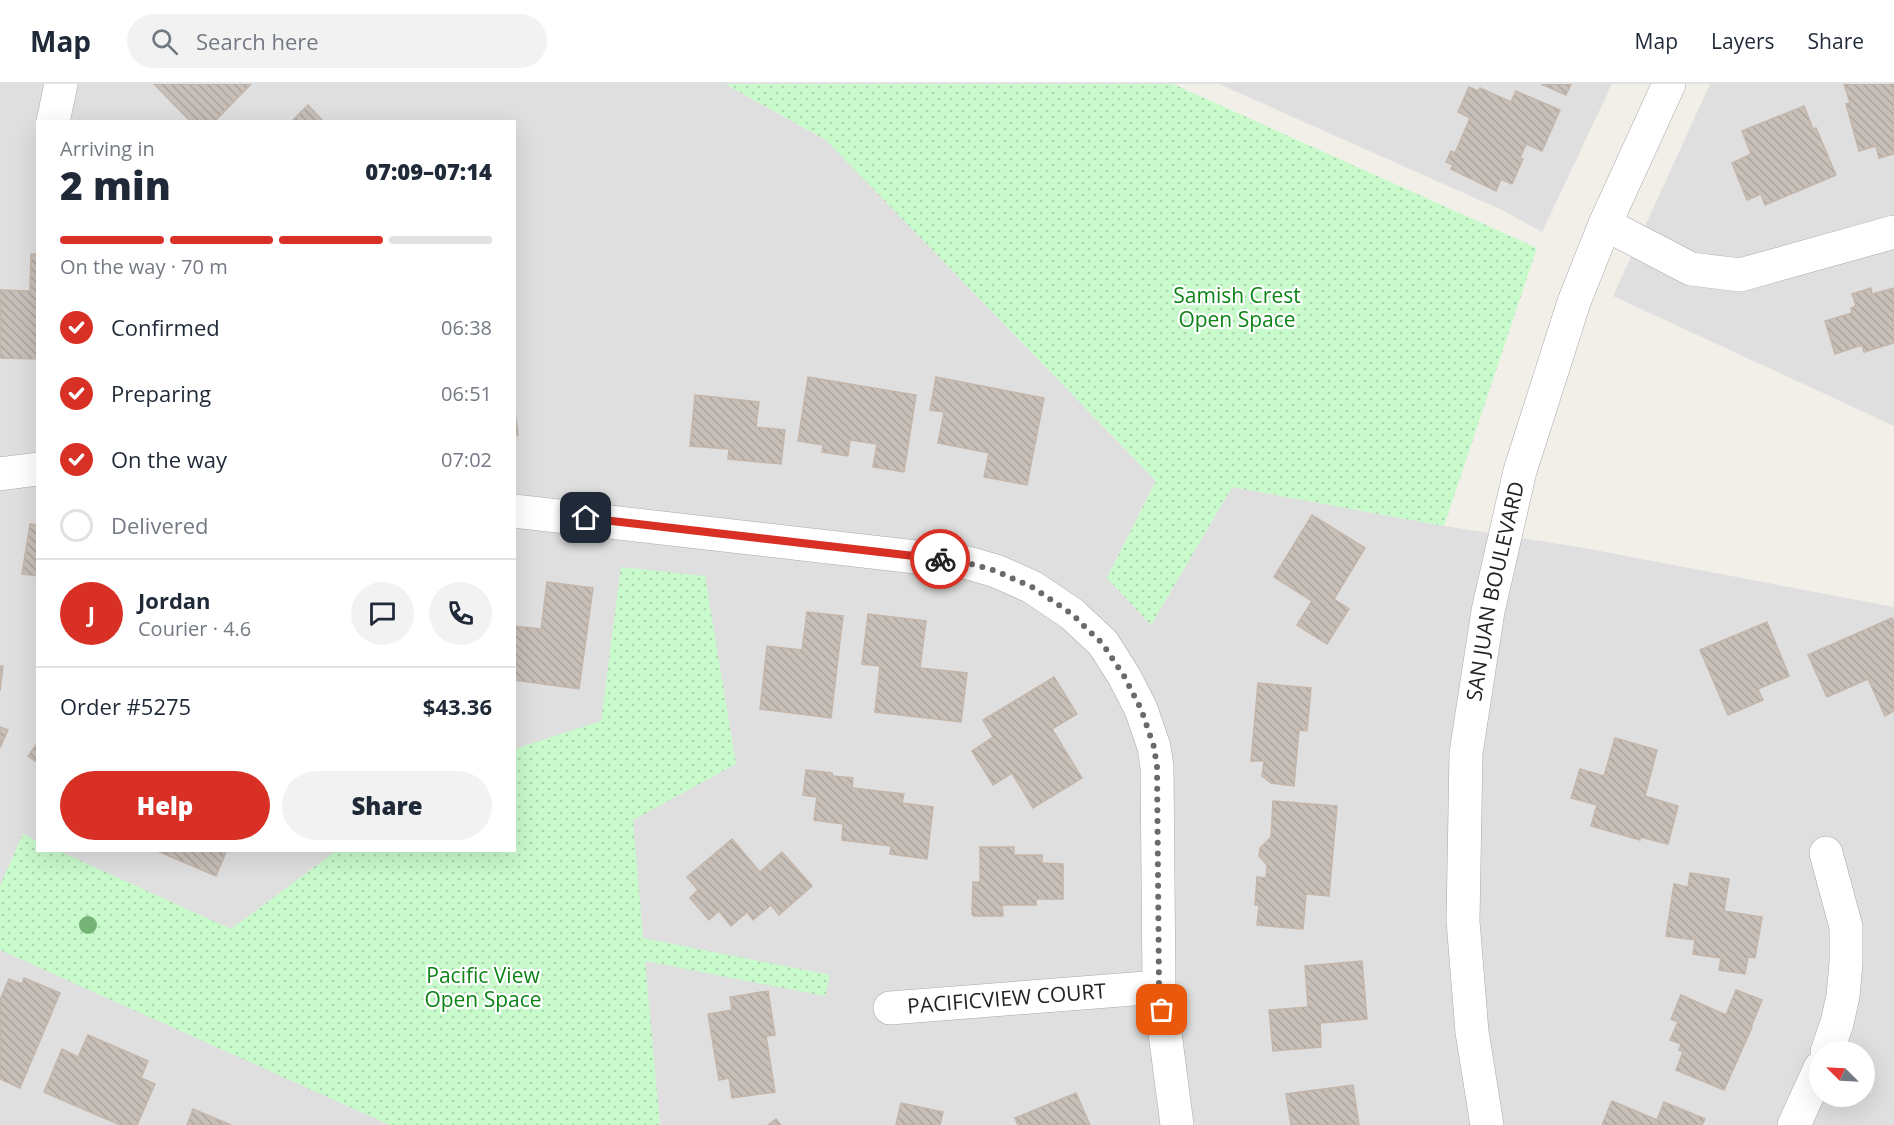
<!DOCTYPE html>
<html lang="en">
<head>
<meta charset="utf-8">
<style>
  :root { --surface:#fff; --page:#f2f2f3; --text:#1f2937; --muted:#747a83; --line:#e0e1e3; --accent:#d93025 }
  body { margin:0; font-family:"Open Sans",sans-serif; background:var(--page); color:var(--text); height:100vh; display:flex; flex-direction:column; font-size:22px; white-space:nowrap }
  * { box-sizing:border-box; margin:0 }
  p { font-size:20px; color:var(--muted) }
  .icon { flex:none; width:33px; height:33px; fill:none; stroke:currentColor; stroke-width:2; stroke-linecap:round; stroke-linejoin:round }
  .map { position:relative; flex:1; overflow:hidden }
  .details { position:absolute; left:36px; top:36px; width:480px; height:732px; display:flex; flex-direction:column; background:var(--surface); border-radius:0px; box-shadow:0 6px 24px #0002 }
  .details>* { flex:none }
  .needle { width:39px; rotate:294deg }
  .buttons { position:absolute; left:1809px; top:957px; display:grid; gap:12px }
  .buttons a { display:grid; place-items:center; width:66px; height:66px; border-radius:50%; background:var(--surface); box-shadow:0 6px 24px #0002; font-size:30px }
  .pin { position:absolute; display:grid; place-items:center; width:51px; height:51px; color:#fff; margin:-26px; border-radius:12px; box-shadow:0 3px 9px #0006 }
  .courier { position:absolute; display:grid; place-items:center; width:60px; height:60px; margin:-30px; border:4px solid #d93025; border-radius:50%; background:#fff; color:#222; box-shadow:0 2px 8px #0007 }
  .summary em { font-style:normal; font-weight:800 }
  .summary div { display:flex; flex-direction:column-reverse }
  .summary { display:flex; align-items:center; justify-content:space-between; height:102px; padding:0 24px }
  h1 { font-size:39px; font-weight:800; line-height:45px }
  .bar { display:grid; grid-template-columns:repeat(4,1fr); gap:9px 6px; align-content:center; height:72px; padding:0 24px }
  .bar i { height:8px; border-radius:4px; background:var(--line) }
  .bar .current { background:var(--accent) }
  .bar p { grid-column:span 4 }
  .line { display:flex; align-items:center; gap:15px; padding:0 24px; border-top:2px solid var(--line) }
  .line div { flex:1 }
  .round { display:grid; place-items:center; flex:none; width:63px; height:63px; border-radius:32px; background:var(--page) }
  ol { padding:0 24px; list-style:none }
  li { display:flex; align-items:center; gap:18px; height:66px }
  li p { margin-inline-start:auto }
  li .icon { padding:6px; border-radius:50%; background:var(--accent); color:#fff; stroke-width:4 }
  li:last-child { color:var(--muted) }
  li i { width:33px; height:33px; border:3px solid var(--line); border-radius:50% }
  .action { display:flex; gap:12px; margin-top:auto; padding:12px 24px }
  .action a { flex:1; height:69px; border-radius:36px; background:var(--accent); color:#fff; font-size:24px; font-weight:800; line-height:69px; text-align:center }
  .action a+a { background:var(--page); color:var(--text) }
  header { display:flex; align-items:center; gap:36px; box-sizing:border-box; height:84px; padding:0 30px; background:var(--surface); border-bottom:2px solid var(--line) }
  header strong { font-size:28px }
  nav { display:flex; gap:33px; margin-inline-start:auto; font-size:21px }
  .search { width:420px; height:54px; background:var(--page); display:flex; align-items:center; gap:15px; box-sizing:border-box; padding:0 21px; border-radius:33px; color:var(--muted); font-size:22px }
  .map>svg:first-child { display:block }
  .residential { fill:#e0dfdf; fill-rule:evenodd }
  .park { fill:url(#park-dots) }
  .building { fill:url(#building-back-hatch); stroke:#c4b6ab; stroke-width:1.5 }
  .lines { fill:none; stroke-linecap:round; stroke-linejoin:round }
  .minor-casing { stroke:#a9a9a9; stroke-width:34 }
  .minor { stroke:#fff; stroke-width:33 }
  .tree { fill:#74b475 }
  .done { stroke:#6b6a68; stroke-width:6; stroke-dasharray:0 10.8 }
  .route { stroke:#d93025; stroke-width:8 }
  .labels { text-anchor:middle; stroke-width:4.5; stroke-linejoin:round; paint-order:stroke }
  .park-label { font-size:21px; fill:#0c8416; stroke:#fff }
  .street-label { font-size:21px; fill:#222; stroke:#fff }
</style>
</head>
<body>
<header>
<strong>Map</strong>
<div class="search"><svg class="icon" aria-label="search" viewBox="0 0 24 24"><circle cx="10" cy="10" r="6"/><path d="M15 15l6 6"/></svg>Search here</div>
<nav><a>Map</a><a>Layers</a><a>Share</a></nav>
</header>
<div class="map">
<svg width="1894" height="1041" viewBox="0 0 1894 1041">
  <defs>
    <pattern id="park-dots" width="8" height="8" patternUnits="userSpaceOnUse" patternTransform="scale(1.5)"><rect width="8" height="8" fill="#c8facc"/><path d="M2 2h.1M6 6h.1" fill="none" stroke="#acd6af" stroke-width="1.8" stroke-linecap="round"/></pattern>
    <pattern id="building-back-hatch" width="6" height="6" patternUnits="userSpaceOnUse" patternTransform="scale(1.5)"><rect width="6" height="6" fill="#c7bfb8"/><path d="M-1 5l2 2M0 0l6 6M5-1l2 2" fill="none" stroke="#aba49e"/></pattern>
  </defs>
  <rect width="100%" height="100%" fill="#f2efe9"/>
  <g class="residential">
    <path d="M0 0H725L826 56 1156 397 1107 494 1151 541 1232 403 1444 442 1579 463 1894 523V1041H0ZM38 38H514V766H38ZM1820 968H1864V1012H1820Z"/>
    <path d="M1219 0H1612L1542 148 1502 126Z"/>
    <path d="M1710 0H1894V342L1613 212Z"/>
  </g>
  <g class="park">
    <path d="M725 0H1173L1537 164 1444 442 1232 403 1151 541 1107 494 1156 397 826 56Z"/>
    <path d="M621 483 705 492 736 680 633 736 643 854 830 891 825 912 645 877 660 1041H390L0 866V802L23 750 37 757 38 766 59 767 231 845 336 767 514 766 515 665 601 637Z"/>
  </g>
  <g class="building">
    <path d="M154 0H251L214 38H191Z"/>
    <path d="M1541 0H1571L1566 11Z"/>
    <path d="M1844 0H1894V70L1879 74 1876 62 1859 67 1846 20 1850 19Z"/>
    <path d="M1469 3 1478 7 1480 4 1511 18 1516 7 1560 26 1542 67 1526 60 1520 74 1523 75 1512 100 1501 95 1496 107 1451 85 1453 81 1446 78 1451 67 1455 69 1470 34 1458 28Z"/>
    <path d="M308 21 324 38H291Z"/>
    <path d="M1804 22 1813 45 1816 44 1836 91 1765 121 1761 110 1747 116 1732 79 1751 70 1742 47Z"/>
    <path d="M31 170H38V275L0 274V206L30 207Z"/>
    <path d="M1871 204 1872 210 1894 204V259L1864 268 1862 261 1835 270 1825 237 1852 229 1851 224 1856 222 1852 210Z"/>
    <path d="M808 293 916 311 904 388 873 383 877 360 850 356 848 372 822 368 823 361 798 357Z"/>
    <path d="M936 293 1044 314 1027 401 984 393 989 369 938 359 944 328 930 326Z"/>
    <path d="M695 311 759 318 756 343 785 346 781 380 728 375 729 365 690 362Z"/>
    <path d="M514 320 518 351H514Z"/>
    <path d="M1312 431 1365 464 1334 515 1349 525 1327 560 1297 541 1312 517 1274 493Z"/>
    <path d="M30 440 38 441V492L22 490Z"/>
    <path d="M547 498 593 504 579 605 514 596V542L541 545Z"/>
    <path d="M807 528 843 532 831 634 760 625 767 562 802 566Z"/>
    <path d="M868 530 926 537 920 584 967 589 961 638 875 628 880 582 862 580Z"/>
    <path d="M1892 534 1894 538V627L1885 632 1868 595 1827 613 1808 571Z"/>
    <path d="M1767 538 1789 592 1758 605 1763 616 1728 631 1700 566Z"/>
    <path d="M0 582H3L0 607Z"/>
    <path d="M1054 593 1077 630 1052 645 1082 694 1033 724 1012 689 993 701 972 667 993 653 983 636Z"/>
    <path d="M1258 599 1311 604 1307 647 1299 646 1294 702 1271 699 1262 692 1264 677H1251Z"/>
    <path d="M0 643 8 646 0 664Z"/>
    <path d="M1615 654 1657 666 1645 712 1678 722 1668 760 1640 753V756L1591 742 1597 721 1571 714 1580 685 1604 692Z"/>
    <path d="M38 658V679L28 672Z"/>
    <path d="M806 686 832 689 833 692 853 694 852 704 904 710 902 719 933 723 927 775 890 770 891 762 842 756 843 740 814 736 817 713 803 711Z"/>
    <path d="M1273 717 1337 722 1329 812 1306 810 1303 845 1257 841 1259 821H1255L1257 793 1266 794 1267 781 1259 772 1260 764 1271 753Z"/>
    <path d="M732 755 760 788 782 768 812 802 779 831 771 821 753 836 747 828 731 842 719 827 709 836 690 814 698 806 687 793Z"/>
    <path d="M980 763H1014V771H1042V779L1063 780V815H1036V821H1002L1003 832H974L972 830 973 798H980Z"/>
    <path d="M155 766H227L216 792Z"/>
    <path d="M1690 789 1729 795 1724 827 1762 833 1755 874 1748 873 1745 890 1719 886 1721 874 1693 870 1695 856 1666 852 1674 800 1688 803Z"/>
    <path d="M1362 877 1367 935 1320 939 1321 963 1273 967 1269 926 1308 923 1305 882Z"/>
    <path d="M24 894 60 909 20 1004 0 995V916L9 895 22 900Z"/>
    <path d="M1736 906 1762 916 1751 943H1752L1724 1006 1676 986 1683 968 1679 966 1681 960 1670 956 1678 938 1671 935 1681 911 1726 931Z"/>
    <path d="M768 907 775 951 766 952 775 1008 732 1014 729 994 719 996 708 930 732 926 730 913Z"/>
    <path d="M88 951 148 977 141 994 155 1000 137 1041H120L44 1008 62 965 78 973Z"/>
    <path d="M1353 1001 1359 1041H1291L1286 1010Z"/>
    <path d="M1076 1009 1090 1041H1018L1015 1034Z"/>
    <path d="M1612 1017 1657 1036 1664 1018 1705 1035 1702 1041H1602Z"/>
    <path d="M901 1019 943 1028 940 1041H896Z"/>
    <path d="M193 1025 231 1041H187Z"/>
    <path d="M776 1035 781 1041H768Z"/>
  </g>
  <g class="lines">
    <defs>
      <g id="minor">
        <path d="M53 38 61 0"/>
        <path d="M1605 140 1691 185 1740 191 1894 148"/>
        <path d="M0 390 38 385"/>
        <path d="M514 427 968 479 996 487 1032 503 1072 530 1103 559 1124 592 1141 625 1154 663 1157 683 1159 903 1177 1041"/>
        <path d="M1826 769 1846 843V879L1843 912 1837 939 1827 968"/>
        <path id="s1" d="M890 924 1159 903"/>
        <path id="s2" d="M1487 1041 1472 948 1463 837 1466 669 1488 527 1520 387 1574 218 1605 140 1669 0"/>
        <path d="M1794 1041 1820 984"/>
      </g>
    </defs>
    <use href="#minor" class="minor-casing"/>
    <use href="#minor" class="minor"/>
  </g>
  <circle class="tree" cx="88" cy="841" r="9"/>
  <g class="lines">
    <path class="done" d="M940 475 968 479 996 487 1032 503 1072 530 1087 545 1102 559 1124 592 1141 625 1154 663 1157 683 1159 903 1162 926"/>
    <path class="route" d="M586 434 940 475"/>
  </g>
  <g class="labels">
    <g class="park-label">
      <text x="1237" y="219">Samish Crest<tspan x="1237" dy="24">Open Space</tspan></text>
      <text x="483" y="899">Pacific View<tspan x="483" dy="24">Open Space</tspan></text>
    </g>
    <g class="street-label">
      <text dy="7" stroke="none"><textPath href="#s2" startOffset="538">SAN JUAN BOULEVARD</textPath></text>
      <text dy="7" stroke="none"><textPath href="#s1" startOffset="117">PACIFICVIEW COURT</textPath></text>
    </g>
  </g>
</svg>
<div class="buttons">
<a><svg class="needle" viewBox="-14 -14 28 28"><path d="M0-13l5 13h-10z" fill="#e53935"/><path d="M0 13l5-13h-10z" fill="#747a83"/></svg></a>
</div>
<div class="pin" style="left:1162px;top:926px;background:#ea580c"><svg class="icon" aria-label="bag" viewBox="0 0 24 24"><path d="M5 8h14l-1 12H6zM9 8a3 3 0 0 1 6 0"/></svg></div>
<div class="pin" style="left:586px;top:434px;background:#1f2937"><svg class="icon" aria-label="home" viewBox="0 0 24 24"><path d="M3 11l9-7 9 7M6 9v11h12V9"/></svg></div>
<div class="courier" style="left:940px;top:475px"><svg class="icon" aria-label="bike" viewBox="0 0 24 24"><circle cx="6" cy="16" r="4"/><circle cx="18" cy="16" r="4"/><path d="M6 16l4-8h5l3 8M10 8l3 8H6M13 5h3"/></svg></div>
<section class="details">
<div class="summary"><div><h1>2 min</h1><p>Arriving in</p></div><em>07:09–07:14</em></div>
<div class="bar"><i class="current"></i><i class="current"></i><i class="current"></i><i></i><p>On the way · 70 m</p></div>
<ol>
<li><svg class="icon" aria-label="check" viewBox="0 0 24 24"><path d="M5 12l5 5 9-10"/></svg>Confirmed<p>06:38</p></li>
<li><svg class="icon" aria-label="check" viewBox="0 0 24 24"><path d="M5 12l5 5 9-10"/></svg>Preparing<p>06:51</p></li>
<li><svg class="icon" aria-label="check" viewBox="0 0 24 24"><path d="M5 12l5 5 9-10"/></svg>On the way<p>07:02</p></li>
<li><i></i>Delivered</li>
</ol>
<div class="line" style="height:108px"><b class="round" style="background:var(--accent);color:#fff">J</b><div><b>Jordan</b><p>Courier · 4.6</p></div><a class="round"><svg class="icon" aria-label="chat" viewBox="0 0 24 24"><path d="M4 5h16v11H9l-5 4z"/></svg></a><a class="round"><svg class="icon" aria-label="phone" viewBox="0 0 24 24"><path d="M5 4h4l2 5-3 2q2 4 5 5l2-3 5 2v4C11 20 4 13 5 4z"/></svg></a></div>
<div class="line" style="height:78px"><div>Order #5275</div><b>$43.36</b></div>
<div class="action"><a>Help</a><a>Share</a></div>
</section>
</div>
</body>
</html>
